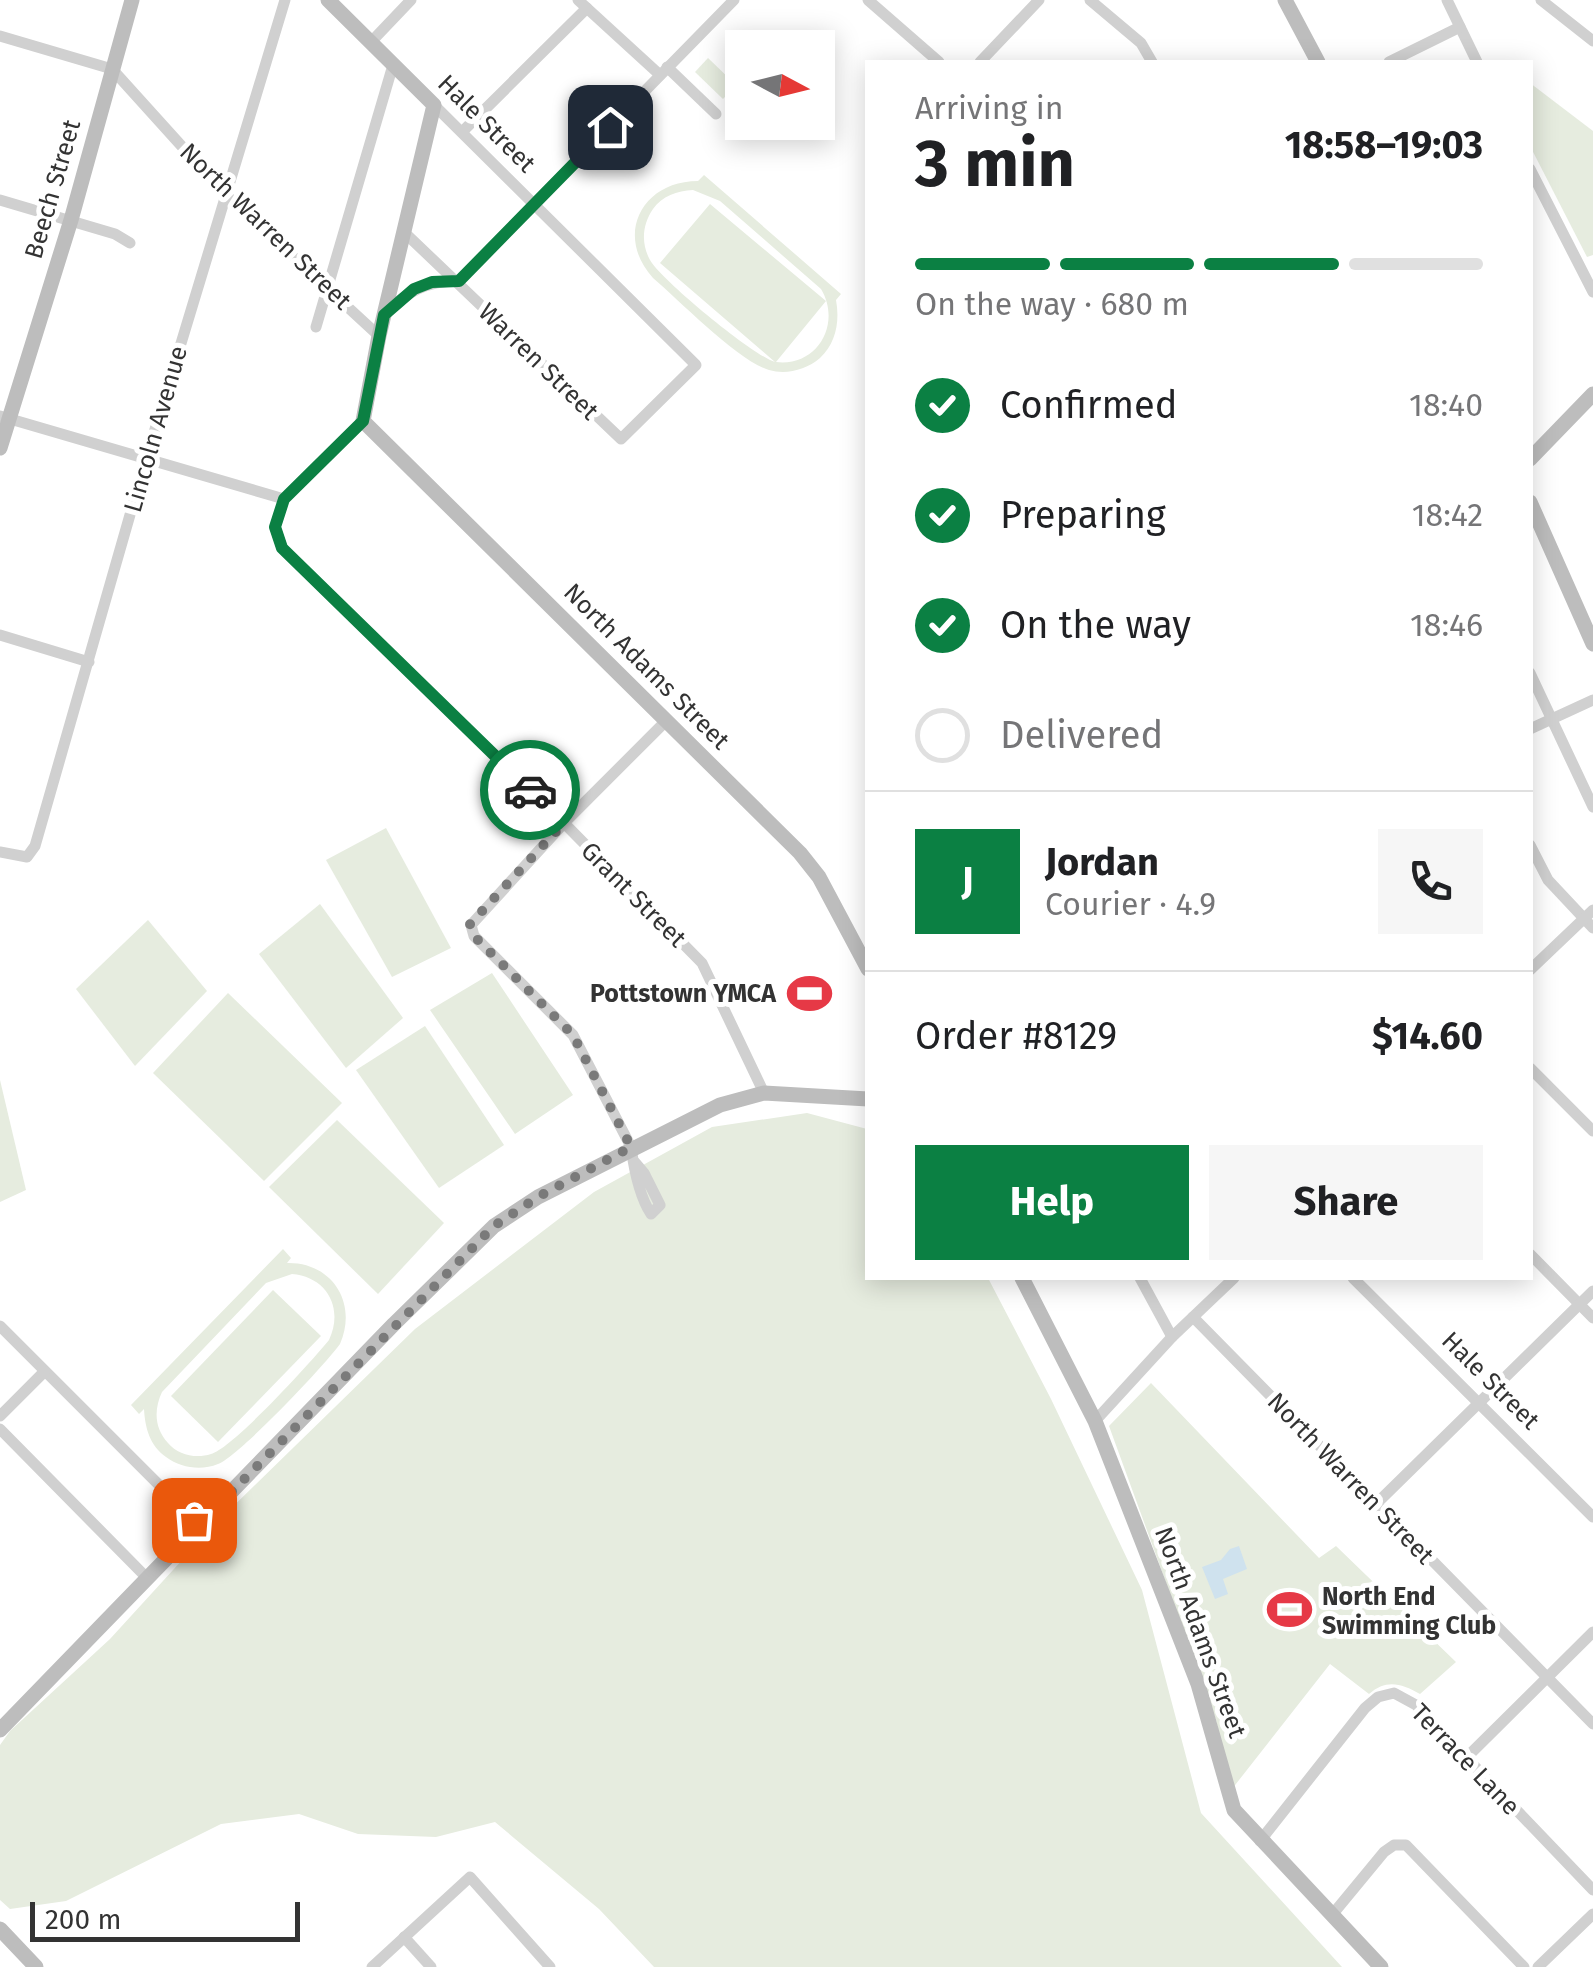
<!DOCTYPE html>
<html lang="en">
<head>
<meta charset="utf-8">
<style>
  :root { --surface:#fff; --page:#f6f6f6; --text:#202124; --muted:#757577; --line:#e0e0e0; --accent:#0b8043 }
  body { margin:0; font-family:"Fira Sans",sans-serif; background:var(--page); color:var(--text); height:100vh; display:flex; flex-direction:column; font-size:38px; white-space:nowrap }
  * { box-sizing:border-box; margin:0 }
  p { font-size:32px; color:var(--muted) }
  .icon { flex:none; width:55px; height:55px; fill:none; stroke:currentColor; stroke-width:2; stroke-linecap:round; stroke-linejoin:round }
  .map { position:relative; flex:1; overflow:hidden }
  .sheet { position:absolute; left:865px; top:60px; width:668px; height:1220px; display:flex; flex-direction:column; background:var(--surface); border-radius:0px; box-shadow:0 5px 25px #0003 }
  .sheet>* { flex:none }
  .needle { width:65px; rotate:97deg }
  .buttons { position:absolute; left:725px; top:30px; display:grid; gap:20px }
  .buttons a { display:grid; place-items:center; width:110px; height:110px; border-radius:0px; background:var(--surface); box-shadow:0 5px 25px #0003; font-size:50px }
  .scale { position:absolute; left:30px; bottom:25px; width:270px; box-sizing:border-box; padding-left:10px; border:5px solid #333; border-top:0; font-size:28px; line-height:35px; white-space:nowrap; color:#333; -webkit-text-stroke:8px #fff; paint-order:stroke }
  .pin { position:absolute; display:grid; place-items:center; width:85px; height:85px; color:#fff; margin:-42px; border-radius:20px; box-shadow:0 5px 15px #0006 }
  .courier { position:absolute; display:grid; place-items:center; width:100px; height:100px; margin:-50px; border:8px solid #0b8043; border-radius:50%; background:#fff; color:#222; box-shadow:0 2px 12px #0007 }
  .head em { font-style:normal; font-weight:700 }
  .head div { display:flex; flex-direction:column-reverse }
  .head { display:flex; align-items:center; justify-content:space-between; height:170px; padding:0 50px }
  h1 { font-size:65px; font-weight:700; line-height:75px }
  .bar { display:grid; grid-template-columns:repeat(4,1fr); gap:15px 10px; align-content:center; height:120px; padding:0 50px }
  .bar i { height:12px; border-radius:8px; background:var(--line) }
  .bar .active { background:var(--accent) }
  .bar p { grid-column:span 4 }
  .line { display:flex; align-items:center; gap:25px; padding:0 50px; border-top:2px solid var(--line) }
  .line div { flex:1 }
  .round { display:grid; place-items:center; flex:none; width:105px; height:105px; border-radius:0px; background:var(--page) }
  ol { padding:0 50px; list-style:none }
  li { display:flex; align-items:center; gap:30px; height:110px }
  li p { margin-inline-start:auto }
  li .icon { padding:10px; border-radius:50%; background:var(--accent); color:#fff; stroke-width:4 }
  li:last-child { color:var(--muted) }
  li i { width:55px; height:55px; border:5px solid var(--line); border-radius:50% }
  .action { display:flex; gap:20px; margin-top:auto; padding:20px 50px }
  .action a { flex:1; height:115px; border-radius:0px; background:var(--accent); color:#fff; font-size:40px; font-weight:700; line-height:115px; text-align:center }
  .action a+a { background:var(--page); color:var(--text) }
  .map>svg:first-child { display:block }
  .green { fill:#e6ecdf; fill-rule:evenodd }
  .water { fill:#cfe2ee }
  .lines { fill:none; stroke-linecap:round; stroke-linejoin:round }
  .street { stroke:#d0d0d0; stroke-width:11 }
  .secondary { stroke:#bdbdbd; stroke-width:15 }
  .done { stroke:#7a7a7a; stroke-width:10; stroke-dasharray:0 18 }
  .route { stroke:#0b8043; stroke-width:12 }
  .labels { text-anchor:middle; stroke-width:10; stroke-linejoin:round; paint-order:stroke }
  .street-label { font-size:25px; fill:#333; stroke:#fff }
  .poi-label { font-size:25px; font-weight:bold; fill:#333; stroke:#fff; text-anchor:end }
</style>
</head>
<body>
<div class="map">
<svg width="1593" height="1967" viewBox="0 0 1593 1967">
  <rect width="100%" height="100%" fill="#fff"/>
  <g class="green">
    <path d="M708 58 736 85 723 99 695 72Z"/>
    <path d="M1530 83 1593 131V255L1587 257 1530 146Z"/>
    <path d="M704 175 841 294 836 300C840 321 836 343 820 358 806 370 786 375 769 370 738 361 680 301 653 278 614 235 642 181 698 181ZM693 190 720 201 821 289C842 324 817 367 776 362L826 301 710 204 660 263 775 362C755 357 661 280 650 260 641 244 642 225 653 209 662 196 677 191 693 190Z"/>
    <path d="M386 828 451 948 392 977 326 860Z"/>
    <path d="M320 904 403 1018 346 1068 259 954Z"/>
    <path d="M148 920 207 991 135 1066 76 989Z"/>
    <path d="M492 973 573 1095 515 1134 430 1010Z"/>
    <path d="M228 993 342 1103 264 1181 153 1073Z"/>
    <path d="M425 1026 504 1145 439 1188 356 1070Z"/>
    <path d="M0 1080 26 1190 0 1202Z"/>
    <path d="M807 1113 867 1129 868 1278H988L1051 1399 1142 1590 1201 1813 1342 1967H654L599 1909 495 1822 436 1837 358 1834 299 1814 221 1824 66 1901 10 1909 0 1900V1745L10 1731 110 1639 215 1524 415 1329 594 1192 712 1127Z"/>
    <path d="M337 1120 444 1223 378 1294 269 1187Z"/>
    <path d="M283 1249 291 1258 287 1263C332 1262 358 1303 340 1344 325 1365 239 1456 218 1464 201 1471 181 1468 166 1457 150 1446 145 1428 144 1409L139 1414 131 1405ZM292 1274C327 1277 344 1308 329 1340 312 1361 233 1448 211 1454 196 1459 178 1455 168 1443 154 1428 154 1409 162 1392L266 1283Z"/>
    <path d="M273 1290 321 1336 218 1442 171 1396Z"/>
    <path d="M1151 1383 1319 1558 1336 1546 1456 1662 1420 1694C1401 1683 1386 1679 1369 1694L1330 1664 1232 1789 1216 1720 1109 1426Z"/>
  </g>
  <path class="water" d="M1239 1546 1247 1569 1223 1579 1228 1594 1215 1599 1202 1567 1221 1560 1230 1549Z"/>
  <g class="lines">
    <g class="street">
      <path d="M578 0 660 75"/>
      <path d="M868 0 939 62"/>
      <path d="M1090 0 1141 43 1152 62"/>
      <path d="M1447 0 1477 62"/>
      <path d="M1541 0 1593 41"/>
      <path d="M0 36 112 69 224 193 379 336"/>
      <path d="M371 42 411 0"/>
      <path d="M980 62 1039 0"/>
      <path d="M1389 62 1460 27"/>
      <path d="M667 67 716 114"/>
      <path d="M462 132 587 8"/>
      <path d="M1530 169 1593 292"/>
      <path d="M0 200 115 234 130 243"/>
      <path d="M405 233 621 439 696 365 434 105"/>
      <path d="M459 281 734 0"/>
      <path d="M384 315C407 291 426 281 459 281"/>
      <path d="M316 327 393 65"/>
      <path d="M0 416 284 499"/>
      <path d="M363 421 284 499 275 527 282 548 564 823 702 963 764 1093"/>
      <path d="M0 635 89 662"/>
      <path d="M1530 673 1593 807"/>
      <path d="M1530 729 1593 700"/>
      <path d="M1530 845 1548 880 1593 928"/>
      <path d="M0 852 27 857 35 846 146 459 285 0"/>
      <path d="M1530 970 1593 910"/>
      <path d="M1530 1068 1593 1131"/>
      <path d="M633 1160 644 1173 660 1205 651 1214C639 1196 634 1169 631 1147L573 1035 474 936 471 925 564 823 666 721"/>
      <path d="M1530 1254 1593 1318"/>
      <path d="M1140 1278 1172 1337"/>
      <path d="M1353 1278 1593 1517"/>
      <path d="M1193 1317 1593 1724"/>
      <path d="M0 1326 199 1525"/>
      <path d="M0 1416 44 1372"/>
      <path d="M1095 1421 1172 1337 1234 1278"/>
      <path d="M0 1429 147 1578"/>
      <path d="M1376 1504 1593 1291"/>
      <path d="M1466 1758 1593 1632"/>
      <path d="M1260 1841 1365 1708 1378 1697 1394 1693 1416 1705 1593 1890"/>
      <path d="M1332 1915 1384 1852 1394 1845H1406L1524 1967"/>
      <path d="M404 1937 431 1967"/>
      <path d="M372 1967 470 1877 550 1967"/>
      <path d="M1538 1967 1593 1914"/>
    </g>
    <g class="secondary">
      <path d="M328 0 434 105 379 336 363 421 800 853 819 877 868 969"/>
      <path d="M1285 0 1318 62"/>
      <path d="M0 448 71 220 132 0"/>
      <path d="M1530 459 1593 394"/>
      <path d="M1530 502 1593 644"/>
      <path d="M1022 1278 1095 1421 1198 1684 1234 1810 1381 1967"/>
      <path d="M0 1730 394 1324 494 1226 538 1197 720 1105 764 1093 868 1099"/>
      <path d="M0 1929 36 1967"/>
    </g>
  </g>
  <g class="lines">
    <path class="done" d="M194 1520 199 1525 494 1226 538 1197 631 1147 573 1035 474 936 470 924 564 823 530 790"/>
    <path class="route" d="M530 790 282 548 275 527 284 499 363 421 384 315 414 289 432 282 459 281 610 127"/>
  </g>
  <defs>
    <symbol id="stadium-bare" viewBox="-9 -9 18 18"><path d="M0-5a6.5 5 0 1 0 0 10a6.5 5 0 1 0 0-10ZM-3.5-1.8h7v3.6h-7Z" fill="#e63946" stroke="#fff" stroke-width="2.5" paint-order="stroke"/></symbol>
  </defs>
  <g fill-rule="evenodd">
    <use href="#stadium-bare" x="778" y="962" width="63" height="63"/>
    <use href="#stadium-bare" x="1258" y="1578" width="63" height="63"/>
  </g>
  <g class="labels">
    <g class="street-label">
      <text transform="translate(487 123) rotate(45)" y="9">Hale Street</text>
      <text transform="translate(52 189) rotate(-74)" y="9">Beech Street</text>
      <text transform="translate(266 226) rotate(44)" y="9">North Warren Street</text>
      <text transform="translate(539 361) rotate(44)" y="9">Warren Street</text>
      <text transform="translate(155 429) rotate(-74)" y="9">Lincoln Avenue</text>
      <text transform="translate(647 666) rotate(45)" y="9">North Adams Street</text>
      <text transform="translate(634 894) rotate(45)" y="9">Grant Street</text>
      <text transform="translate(1491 1380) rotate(45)" y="9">Hale Street</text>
      <text transform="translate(1351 1478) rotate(46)" y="9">North Warren Street</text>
      <text transform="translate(1201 1632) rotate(70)" y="9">North Adams Street</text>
      <text transform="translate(1466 1759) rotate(46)" y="9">Terrace Lane</text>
    </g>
    <g class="poi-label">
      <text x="776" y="1002">Pottstown YMCA</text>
      <text x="1322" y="1605" text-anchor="start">North End<tspan x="1322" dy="29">Swimming Club</tspan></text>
    </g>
  </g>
</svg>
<div class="buttons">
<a><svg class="needle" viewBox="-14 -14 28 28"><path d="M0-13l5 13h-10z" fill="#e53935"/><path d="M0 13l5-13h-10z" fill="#757577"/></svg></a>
</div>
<div class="scale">200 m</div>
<div class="pin" style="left:194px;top:1520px;background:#ea580c"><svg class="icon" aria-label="bag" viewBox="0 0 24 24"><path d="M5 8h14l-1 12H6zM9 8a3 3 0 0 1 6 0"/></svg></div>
<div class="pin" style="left:610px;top:127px;background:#1f2937"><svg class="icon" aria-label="home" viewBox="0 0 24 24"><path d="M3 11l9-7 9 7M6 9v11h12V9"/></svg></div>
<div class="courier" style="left:530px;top:790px"><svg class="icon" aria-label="car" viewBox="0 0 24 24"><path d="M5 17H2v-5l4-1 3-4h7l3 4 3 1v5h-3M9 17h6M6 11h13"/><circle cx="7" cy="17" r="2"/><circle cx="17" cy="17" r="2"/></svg></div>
<section class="sheet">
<div class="head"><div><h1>3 min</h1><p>Arriving in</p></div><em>18:58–19:03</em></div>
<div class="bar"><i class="active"></i><i class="active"></i><i class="active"></i><i></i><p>On the way · 680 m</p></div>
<ol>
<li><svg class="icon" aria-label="check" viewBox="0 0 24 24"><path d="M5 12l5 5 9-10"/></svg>Confirmed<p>18:40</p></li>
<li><svg class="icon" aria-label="check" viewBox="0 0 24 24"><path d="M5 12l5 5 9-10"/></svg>Preparing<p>18:42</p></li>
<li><svg class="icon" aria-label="check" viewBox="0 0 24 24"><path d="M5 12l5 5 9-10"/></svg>On the way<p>18:46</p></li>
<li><i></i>Delivered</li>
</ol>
<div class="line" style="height:180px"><b class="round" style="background:var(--accent);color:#fff">J</b><div><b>Jordan</b><p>Courier · 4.9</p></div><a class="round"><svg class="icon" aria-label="phone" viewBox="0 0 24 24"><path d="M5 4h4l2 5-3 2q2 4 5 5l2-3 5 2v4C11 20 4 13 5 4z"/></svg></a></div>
<div class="line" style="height:130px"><div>Order #8129</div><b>$14.60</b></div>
<div class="action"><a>Help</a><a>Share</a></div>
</section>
</div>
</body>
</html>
